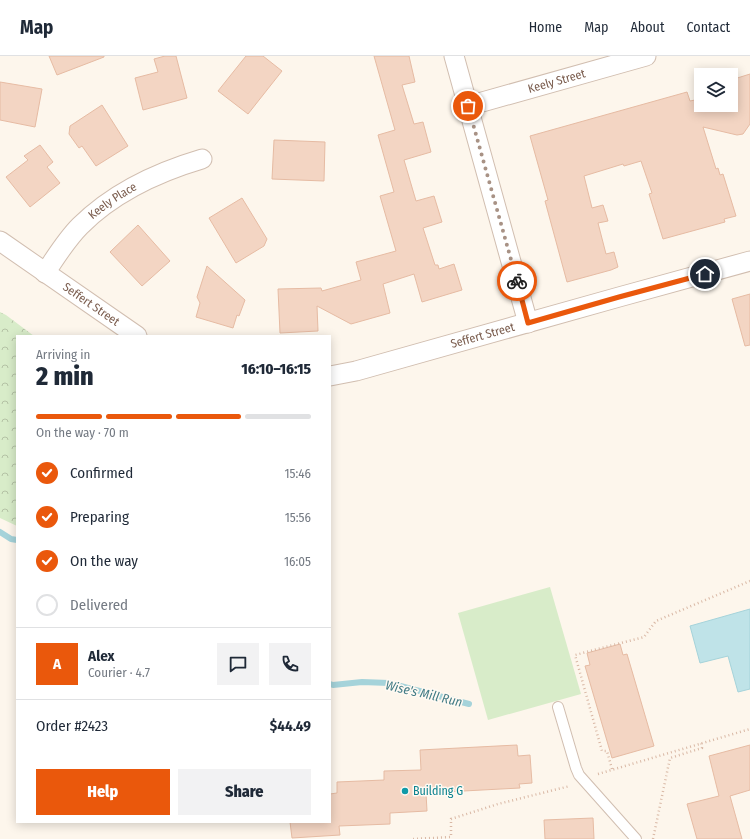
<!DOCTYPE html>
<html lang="en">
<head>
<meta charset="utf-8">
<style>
  :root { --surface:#fff; --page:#f2f2f3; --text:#1f2937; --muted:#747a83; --line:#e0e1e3; --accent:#ea580c }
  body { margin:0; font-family:"Fira Sans Condensed",sans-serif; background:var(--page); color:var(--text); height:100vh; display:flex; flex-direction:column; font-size:15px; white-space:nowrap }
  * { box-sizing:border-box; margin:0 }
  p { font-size:13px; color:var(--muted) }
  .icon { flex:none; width:22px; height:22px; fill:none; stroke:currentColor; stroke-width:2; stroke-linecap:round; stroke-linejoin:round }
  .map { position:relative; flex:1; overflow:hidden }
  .details { position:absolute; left:16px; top:279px; width:315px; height:488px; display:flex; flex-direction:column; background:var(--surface); border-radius:0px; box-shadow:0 2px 10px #0003 }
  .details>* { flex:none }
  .fabs { position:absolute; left:694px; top:12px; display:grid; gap:8px }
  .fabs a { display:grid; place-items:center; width:44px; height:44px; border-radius:0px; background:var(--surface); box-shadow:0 2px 10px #0003; font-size:20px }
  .pin { position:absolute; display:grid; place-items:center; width:34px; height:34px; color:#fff; margin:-17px; border:2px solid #fff; border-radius:50%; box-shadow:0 1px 4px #0007 }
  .courier { position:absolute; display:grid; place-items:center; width:40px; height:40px; margin:-20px; border:3px solid #ea580c; border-radius:50%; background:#fff; color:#222; box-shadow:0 1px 5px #0007 }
  .head em { font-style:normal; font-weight:800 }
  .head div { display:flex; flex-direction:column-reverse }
  .head { display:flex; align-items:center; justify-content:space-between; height:68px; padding:0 20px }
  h1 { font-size:26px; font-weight:800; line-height:30px }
  .bar { display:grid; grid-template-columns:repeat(4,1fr); gap:6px 4px; align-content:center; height:48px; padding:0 20px }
  .bar i { height:5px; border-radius:3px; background:var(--line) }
  .bar .active { background:var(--accent) }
  .bar p { grid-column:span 4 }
  .line { display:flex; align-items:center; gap:10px; padding:0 20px; border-top:1px solid var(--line) }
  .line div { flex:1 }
  .round { display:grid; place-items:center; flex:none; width:42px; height:42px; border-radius:0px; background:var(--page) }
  ol { padding:0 20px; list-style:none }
  li { display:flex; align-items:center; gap:12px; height:44px }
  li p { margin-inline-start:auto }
  li .icon { padding:4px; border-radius:50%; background:var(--accent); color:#fff; stroke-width:4 }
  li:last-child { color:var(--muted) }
  li i { width:22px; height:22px; border:2px solid var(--line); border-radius:50% }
  .primary-button { display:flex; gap:8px; margin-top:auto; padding:8px 20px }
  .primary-button a { flex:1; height:46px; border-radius:0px; background:var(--accent); color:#fff; font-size:16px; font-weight:800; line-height:46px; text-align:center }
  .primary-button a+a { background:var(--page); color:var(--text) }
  header { display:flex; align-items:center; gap:24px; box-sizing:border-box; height:56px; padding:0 20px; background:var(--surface); border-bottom:1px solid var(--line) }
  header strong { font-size:19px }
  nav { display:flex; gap:22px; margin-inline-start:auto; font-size:14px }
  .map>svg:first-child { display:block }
  .green { fill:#d8ecc9 }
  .forest { fill:url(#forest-crowns) }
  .water { fill:#bfe3e8; stroke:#a5d3da }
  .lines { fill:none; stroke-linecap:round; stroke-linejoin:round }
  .stream { stroke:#a5d3da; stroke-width:6 }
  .building { fill:#f3d5c3; stroke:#e6bba3 }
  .lane-casing { stroke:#d1beb0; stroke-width:12 }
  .street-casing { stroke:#d1beb0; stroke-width:21 }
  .path { stroke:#d9b8a5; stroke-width:2.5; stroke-dasharray:1 3; stroke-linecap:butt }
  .lane { stroke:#fff; stroke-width:10 }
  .street { stroke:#fff; stroke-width:19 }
  .done { stroke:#a89285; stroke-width:4; stroke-dasharray:0 7.2 }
  .route { stroke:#ea580c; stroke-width:5 }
  .culture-dot { fill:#0f9aa8; stroke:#fffaf3; stroke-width:1.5 }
  .labels { text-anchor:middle; stroke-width:3; stroke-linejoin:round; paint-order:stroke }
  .street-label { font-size:12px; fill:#7a5c4d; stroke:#fffaf3 }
  .culture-label { font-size:12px; fill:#0d838f; stroke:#fffaf3; text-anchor:start }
  .water-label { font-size:13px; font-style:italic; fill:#437c86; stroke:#fffaf3 }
</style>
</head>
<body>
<header>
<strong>Map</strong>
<nav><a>Home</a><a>Map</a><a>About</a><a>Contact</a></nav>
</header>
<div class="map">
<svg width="750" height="783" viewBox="0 0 750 783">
  <defs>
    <pattern id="forest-crowns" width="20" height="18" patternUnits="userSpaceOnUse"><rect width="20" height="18" fill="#d8ecc9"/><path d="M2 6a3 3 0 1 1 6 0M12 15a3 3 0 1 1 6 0" fill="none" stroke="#b4c2a5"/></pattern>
  </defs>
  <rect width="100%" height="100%" fill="#fdf6ec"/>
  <path class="green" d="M550 531 581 638 488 664 458 557Z"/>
  <path class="forest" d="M0 256 6 259 34 280H17V470L0 462Z"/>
  <path class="water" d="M750 553V633L738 636 728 600 700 607 690 570Z"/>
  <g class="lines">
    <g class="stream">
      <path d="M0 476 11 483 17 484"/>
      <path d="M330 628 333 629 362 626 389 627 469 648"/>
    </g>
  </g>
  <g class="building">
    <path d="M49 0H104V1L57 19Z"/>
    <path d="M165 0H176L187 42 143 54 135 22 158 16 154 3Z"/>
    <path d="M246 0H263L282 15 248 58 218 35Z"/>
    <path d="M374 0H409L415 26 402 29 414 68 423 66 431 96 404 104 416 145 434 140 442 166 423 172 435 209H438L439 213 454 208 462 234 422 246 414 218 383 228 390 257 351 268 317 250 318 275 280 277 278 233 321 232 322 235 361 224 356 206 396 195 380 140 394 136 378 79 395 74Z"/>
    <path d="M750 18V68L743 78 737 79 703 71 716 113 718 112 720 119 723 118 736 160 724 163 725 166 663 183 649 138 652 137 641 105 624 110 623 108 584 120 592 152 603 149 608 165 598 167 606 198 614 196 618 211 611 214 567 226 545 145 548 144 530 80 687 36 690 45 695 44 696 49H731V24Z"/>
    <path d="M0 26 42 33 35 71 0 64Z"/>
    <path d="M102 49 128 90 96 110 82 90 79 92 69 78 70 70Z"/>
    <path d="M274 84 325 86 324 125 272 123Z"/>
    <path d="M40 89 53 106 47 111 60 127 30 151 6 121 28 104 24 100Z"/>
    <path d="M242 142 267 183 264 190 236 207 209 162Z"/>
    <path d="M138 169 170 205 142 230 110 196Z"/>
    <path d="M207 210 245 244 239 260 237 259 233 272 196 261 200 247 197 241Z"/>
    <path d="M750 238V289L745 290 732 243Z"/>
    <path d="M620 588 623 599 627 598 654 690 612 702 585 610 590 609 587 597Z"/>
    <path d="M517 689 518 700 530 699 532 727 519 728 520 732 426 737 427 755 390 757V768L339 770 340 779 292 782 290 766H330V738L337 737V726L384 724V715L421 714 420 694Z"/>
    <path d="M750 689V734L730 740 742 783H697L687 748 719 740 709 700Z"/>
    <path d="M593 762 594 783H545L544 764Z"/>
  </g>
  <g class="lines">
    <defs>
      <path id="lane" d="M558 651 576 712 579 719 636 783"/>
      <g id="street">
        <path d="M454 0 528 267"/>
        <path id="s1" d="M468 50 646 0"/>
        <path id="s2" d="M0 185 137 280"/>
        <path id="s3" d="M45 217C56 201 66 184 80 170 113 137 158 116 202 103"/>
        <path id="s4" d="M330 320 356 315 619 241 750 205"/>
      </g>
    </defs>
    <use href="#lane" class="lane-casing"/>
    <use href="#street" class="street-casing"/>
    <g class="path">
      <path d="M612 713 607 695H602L575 599 644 581 656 565 750 525"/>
      <path d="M598 718 750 673"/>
      <path d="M413 783 451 781V763L498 748 570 730"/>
      <path d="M653 783 670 702 702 692 701 687"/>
    </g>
    <use href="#lane" class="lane"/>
    <use href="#street" class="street"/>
  </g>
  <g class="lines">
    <path class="done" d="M468 50 517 225"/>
    <path class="route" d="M517 225 528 267 619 241 705 218"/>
  </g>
  <circle class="culture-dot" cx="405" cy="735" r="4"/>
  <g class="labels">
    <g class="street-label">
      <text dy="4" stroke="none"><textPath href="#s1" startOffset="92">Keely Street</textPath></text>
      <text dy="4" stroke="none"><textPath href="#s3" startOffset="100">Keely Place</textPath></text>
      <text dy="4" stroke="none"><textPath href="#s2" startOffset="111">Seffert Street</textPath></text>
      <text dy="4" stroke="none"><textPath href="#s4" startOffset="158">Seffert Street</textPath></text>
    </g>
    <g class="culture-label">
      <text x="413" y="739">Building G</text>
    </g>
    <g class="water-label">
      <text transform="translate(424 637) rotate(13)" y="5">Wise's Mill Run</text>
    </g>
  </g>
</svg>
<div class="fabs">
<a><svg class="icon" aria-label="layers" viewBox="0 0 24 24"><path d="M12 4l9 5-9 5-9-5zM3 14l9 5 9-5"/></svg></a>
</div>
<div class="pin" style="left:468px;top:50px;background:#ea580c"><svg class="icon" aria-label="bag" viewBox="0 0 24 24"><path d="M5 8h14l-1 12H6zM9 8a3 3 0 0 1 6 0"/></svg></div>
<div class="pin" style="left:705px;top:218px;background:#1f2937"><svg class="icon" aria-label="home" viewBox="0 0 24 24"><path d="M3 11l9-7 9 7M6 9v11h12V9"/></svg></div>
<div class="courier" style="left:517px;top:225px"><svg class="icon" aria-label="bike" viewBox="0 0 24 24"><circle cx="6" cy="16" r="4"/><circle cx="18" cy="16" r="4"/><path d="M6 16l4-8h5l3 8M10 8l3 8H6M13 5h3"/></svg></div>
<section class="details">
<div class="head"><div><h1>2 min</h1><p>Arriving in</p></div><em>16:10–16:15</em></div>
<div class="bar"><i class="active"></i><i class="active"></i><i class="active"></i><i></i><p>On the way · 70 m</p></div>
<ol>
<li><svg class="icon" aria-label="check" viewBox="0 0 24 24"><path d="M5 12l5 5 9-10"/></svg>Confirmed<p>15:46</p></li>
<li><svg class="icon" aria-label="check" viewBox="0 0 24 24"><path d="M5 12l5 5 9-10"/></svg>Preparing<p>15:56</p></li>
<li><svg class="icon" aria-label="check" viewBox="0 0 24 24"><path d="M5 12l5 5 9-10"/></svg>On the way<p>16:05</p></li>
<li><i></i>Delivered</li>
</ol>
<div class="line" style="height:72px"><b class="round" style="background:var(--accent);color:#fff">A</b><div><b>Alex</b><p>Courier · 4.7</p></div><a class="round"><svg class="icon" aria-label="chat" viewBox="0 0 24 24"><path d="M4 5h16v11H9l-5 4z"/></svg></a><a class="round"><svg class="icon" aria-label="phone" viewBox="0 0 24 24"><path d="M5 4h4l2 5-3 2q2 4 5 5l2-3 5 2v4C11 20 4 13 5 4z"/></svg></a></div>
<div class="line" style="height:52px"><div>Order #2423</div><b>$44.49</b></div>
<div class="primary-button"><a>Help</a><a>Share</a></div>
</section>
</div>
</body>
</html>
